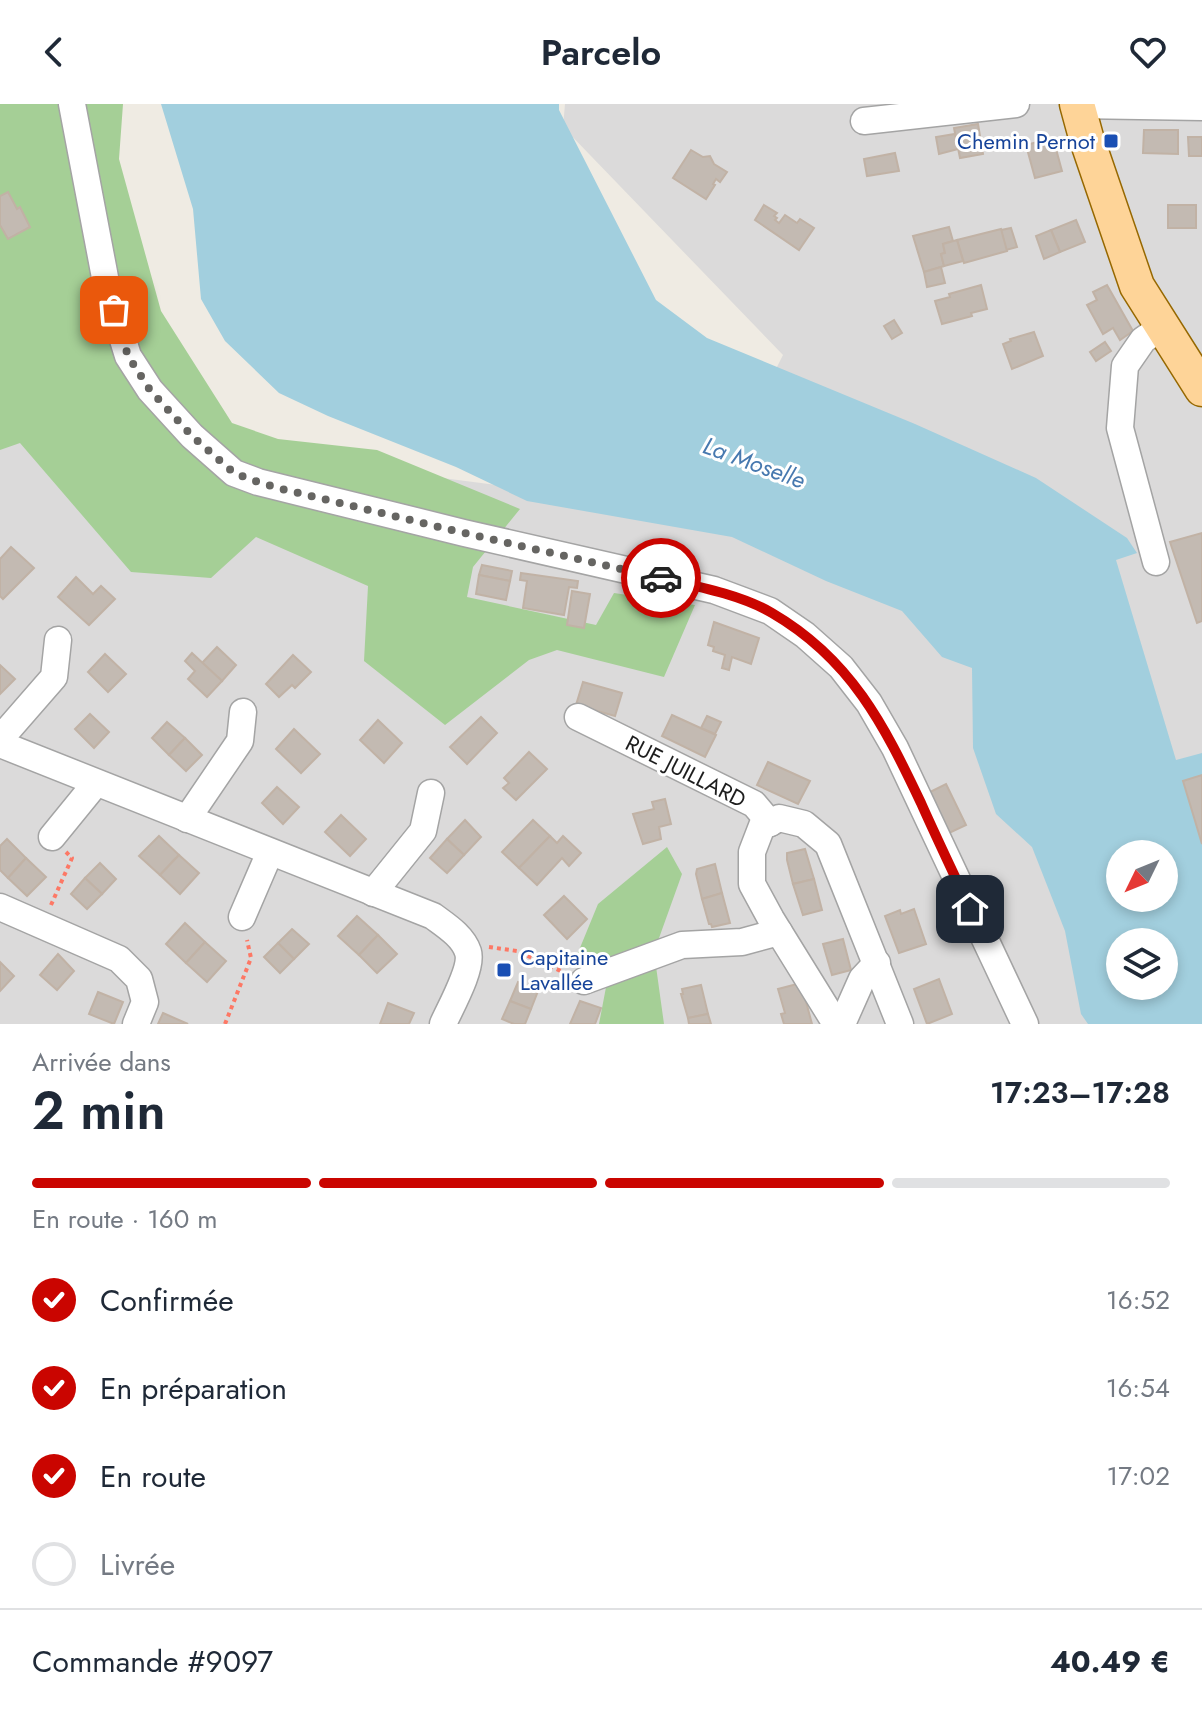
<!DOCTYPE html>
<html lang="fr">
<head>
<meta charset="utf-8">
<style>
  :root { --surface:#fff; --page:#f2f2f3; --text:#1f2937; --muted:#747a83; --line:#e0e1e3; --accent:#ca0500 }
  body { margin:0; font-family:Jost,sans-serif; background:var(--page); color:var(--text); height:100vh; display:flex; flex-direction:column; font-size:30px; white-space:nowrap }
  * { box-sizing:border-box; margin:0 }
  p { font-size:26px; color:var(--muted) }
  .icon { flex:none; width:44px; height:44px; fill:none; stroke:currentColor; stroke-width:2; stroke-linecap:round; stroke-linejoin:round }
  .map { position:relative; height:920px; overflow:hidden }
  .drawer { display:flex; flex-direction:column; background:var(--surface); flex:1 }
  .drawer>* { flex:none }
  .needle { width:52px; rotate:227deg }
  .tools { position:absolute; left:1106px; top:736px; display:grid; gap:16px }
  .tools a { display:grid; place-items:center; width:72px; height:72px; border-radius:50%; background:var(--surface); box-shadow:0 4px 12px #0003; font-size:40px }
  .pin { position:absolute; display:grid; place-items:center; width:68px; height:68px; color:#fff; margin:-34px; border-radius:16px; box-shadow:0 4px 12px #0006 }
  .courier { position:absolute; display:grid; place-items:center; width:80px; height:80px; margin:-40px; border:6px solid #ca0500; border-radius:50%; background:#fff; color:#222; box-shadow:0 2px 10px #0007 }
  .headline em { font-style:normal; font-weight:600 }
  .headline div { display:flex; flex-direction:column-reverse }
  .headline { display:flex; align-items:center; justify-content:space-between; height:136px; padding:0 32px }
  h1 { font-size:52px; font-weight:600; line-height:60px }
  .bar { display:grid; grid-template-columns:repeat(4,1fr); gap:12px 8px; align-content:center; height:96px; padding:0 32px }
  .bar i { height:10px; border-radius:6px; background:var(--line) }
  .bar .selected { background:var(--accent) }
  .bar p { grid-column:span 4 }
  .line { display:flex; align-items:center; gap:20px; padding:0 32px; border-top:2px solid var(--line) }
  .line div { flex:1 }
  ol { padding:0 32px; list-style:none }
  li { display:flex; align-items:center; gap:24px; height:88px }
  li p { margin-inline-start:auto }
  li .icon { padding:8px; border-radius:50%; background:var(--accent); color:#fff; stroke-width:4 }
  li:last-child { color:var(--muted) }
  li i { width:44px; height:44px; border:4px solid var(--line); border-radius:50% }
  header { display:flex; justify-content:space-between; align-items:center; height:104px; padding:0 32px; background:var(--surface); font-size:36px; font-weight:600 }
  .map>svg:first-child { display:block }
  .residential { fill:#dbdada; fill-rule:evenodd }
  .forest { fill:#a5cf96 }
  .water { fill:#a2cfde; fill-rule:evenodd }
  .building { fill:#c3bab2; stroke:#c1b2a5; stroke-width:2 }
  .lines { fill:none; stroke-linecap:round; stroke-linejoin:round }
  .minor-casing { stroke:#a4a4a4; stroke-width:29 }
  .major-casing { stroke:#966800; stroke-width:37 }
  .path { stroke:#fd7865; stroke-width:4; stroke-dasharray:4 4; stroke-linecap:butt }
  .minor { stroke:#fff; stroke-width:26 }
  .major { stroke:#fed498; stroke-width:34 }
  .done { stroke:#666562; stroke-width:8; stroke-dasharray:0 14.4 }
  .route { stroke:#ca0500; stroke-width:10 }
  .transit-dot { fill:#1a4fb4; stroke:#fff; stroke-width:3 }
  .labels { text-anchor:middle; stroke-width:6; stroke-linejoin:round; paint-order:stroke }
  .transit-label { font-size:22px; fill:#164399; stroke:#fff; text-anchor:end }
  .street-label { font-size:22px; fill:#1d1d1d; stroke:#fff }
  .water-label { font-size:24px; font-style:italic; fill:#4779af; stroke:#fff }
</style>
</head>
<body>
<header><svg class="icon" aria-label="back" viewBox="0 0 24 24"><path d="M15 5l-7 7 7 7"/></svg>Parcelo<svg class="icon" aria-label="heart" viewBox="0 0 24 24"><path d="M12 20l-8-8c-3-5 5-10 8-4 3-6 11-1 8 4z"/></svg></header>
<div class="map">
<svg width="1202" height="920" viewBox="0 0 1202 920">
  <rect width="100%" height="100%" fill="#efebe3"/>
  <path class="residential" d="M0 0 92 381 419 371 704 408 783 251 563 23 565 0H1202V920H0ZM1120 750H1164V794H1120ZM1120 838H1164V882H1120Z"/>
  <g class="forest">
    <path d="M0 0H123L119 55 161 207 232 319 278 335 377 346 520 405 473 463 467 493 596 521 614 489 695 501 664 573 557 546 529 556 445 621 364 557 368 482 256 433 211 474 131 468 20 339 0 346Z"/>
    <path d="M667 743 682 770 654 848 664 920H599L607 878 575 856 598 800Z"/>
  </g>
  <path class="water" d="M161 0H559V6L656 196 707 234 915 320 1036 374 1127 434 1137 449 1116 456 1176 656 1202 649V671L1183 677 1202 740V920H1088L1081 910 1065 827 1032 743 996 710 973 644 972 564 942 553 902 507 826 477 732 433 527 397 456 363 328 312 279 289 225 237 201 195 193 105ZM1120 750H1164V794H1120ZM1120 838H1164V882H1120Z"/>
  <g class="building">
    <path d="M978 20 983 50 960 54 954 24Z"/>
    <path d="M1144 26H1178V50L1143 49Z"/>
    <path d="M955 30 958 45 939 50 936 33Z"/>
    <path d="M1188 33H1202V52H1189Z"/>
    <path d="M1053 34 1062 67 1035 74 1026 41Z"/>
    <path d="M691 46 703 53 710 52 714 60 727 68 720 78 716 75 713 80 715 81 706 95 673 74Z"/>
    <path d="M895 49 899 67 867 72 864 55Z"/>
    <path d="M8 88 17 105 20 103 30 123 8 135 0 121V92Z"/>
    <path d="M764 101 777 109 774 112 777 114 775 116 779 119 785 111 797 119 800 115 814 124 799 146 755 116Z"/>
    <rect x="1168" y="101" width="28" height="23"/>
    <path d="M1076 116 1085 138 1060 148 1051 126Z"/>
    <path d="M949 123 953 137 943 140 945 149 941 150 944 162 924 168 913 132Z"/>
    <path d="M1011 124 1017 143 1006 146 1001 126Z"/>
    <path d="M1001 125 1007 147 964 159 957 136Z"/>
    <path d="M1051 126 1060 148 1044 155 1036 132Z"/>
    <path d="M957 136 963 157 944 162 941 150 945 149 943 140Z"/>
    <path d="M941 163 945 179 927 183 924 168Z"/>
    <path d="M981 181 987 205 971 209 972 212 942 220 935 197 950 193 949 190Z"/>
    <path d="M1107 181 1133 227 1120 236 1113 224 1103 230 1087 201 1097 196 1093 188Z"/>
    <path d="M894 216 902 229 892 235 884 222Z"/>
    <path d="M1034 228 1043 252 1012 265 1003 240 1011 237 1010 235Z"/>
    <path d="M1105 238 1111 247 1096 257 1090 248Z"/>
    <path d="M1202 429V517L1197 519 1170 438Z"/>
    <path d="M11 443 34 464 3 495 0 492V455Z"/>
    <path d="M482 461 512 467 510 477 479 471Z"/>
    <path d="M521 469 578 477 577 484 569 483 564 511 523 504 527 477 520 476Z"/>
    <path d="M479 471 510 477 506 496 476 490Z"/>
    <path d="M76 473 93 490 101 482 115 495 89 521 58 493Z"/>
    <path d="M572 487 590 490 584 524 567 521Z"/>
    <path d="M714 518 759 534 751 560 732 553 729 566 722 564 725 551 713 547 714 543 708 541Z"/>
    <path d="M217 543 236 561 222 577 202 559Z"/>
    <path d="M192 549 222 577 207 593 188 575 195 567 185 557Z"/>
    <path d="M105 550 126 570 108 588 88 568Z"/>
    <path d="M293 551 311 568 295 584 292 581 279 593 266 580Z"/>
    <path d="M0 561 15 575 0 590Z"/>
    <path d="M583 578 622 589 615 612 576 601Z"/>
    <path d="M90 610 109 628 94 644 75 625Z"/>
    <path d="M672 611 716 631 705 653 662 632Z"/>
    <path d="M707 612 721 618 715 630 701 624Z"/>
    <path d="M481 613 497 629 467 660 450 643Z"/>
    <path d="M378 616 402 639 384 659 360 636Z"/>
    <path d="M167 618 185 634 169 651 152 634Z"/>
    <path d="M294 625 320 650 301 669 276 645Z"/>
    <path d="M185 634 202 651 186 667 169 651Z"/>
    <path d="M529 648 547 665 516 696 503 684 509 679 504 674Z"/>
    <path d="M768 658 810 677 798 700 757 681Z"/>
    <path d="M1202 671V740L1183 677Z"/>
    <path d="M946 680 966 721 947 730 926 690Z"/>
    <path d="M277 683 299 703 283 720 262 699Z"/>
    <path d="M665 695 671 720 659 723 661 735 643 740 633 710 654 705 652 698Z"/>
    <path d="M341 711 366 735 350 752 325 728Z"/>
    <path d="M465 716 481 733 464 751 447 735Z"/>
    <path d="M533 716 550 732 519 764 502 748Z"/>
    <path d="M159 732 179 751 160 771 139 752Z"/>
    <path d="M550 732 557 739 563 732 581 749 569 762 562 754 537 781 519 764Z"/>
    <path d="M7 735 26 754 8 774 0 766V742Z"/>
    <path d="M447 735 464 751 447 769 430 754Z"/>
    <path d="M805 745 814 775 793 780 787 756V749Z"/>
    <path d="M179 751 199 769 180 790 160 771Z"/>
    <path d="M26 754 46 773 27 792 8 774Z"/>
    <path d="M100 759 116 775 102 790 85 774Z"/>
    <path d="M715 760 722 789 702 795 696 770 697 765Z"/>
    <path d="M85 774 102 790 87 805 71 790Z"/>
    <path d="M814 775 822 806 803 811 793 780Z"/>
    <path d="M722 789 730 819 712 823 711 820H709L702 795Z"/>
    <path d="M564 792 587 815 567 835 544 811Z"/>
    <path d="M914 805 926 840 899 849 885 812 900 806 901 810Z"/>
    <path d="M357 812 378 831 359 851 338 832Z"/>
    <path d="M185 819 205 838 186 859 166 840Z"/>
    <path d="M292 825 309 840 294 855 278 839Z"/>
    <path d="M378 831 397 850 377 869 359 851Z"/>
    <path d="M843 835 851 866 832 871 823 840Z"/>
    <path d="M205 838 226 857 207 878 186 859Z"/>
    <path d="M278 839 294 855 280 869 264 853Z"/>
    <path d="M58 850 74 867 57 886 40 871Z"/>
    <path d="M0 858 14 872 0 887Z"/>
    <path d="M939 875 952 910 927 920 914 885Z"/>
    <path d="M518 878 538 887 531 905 510 897Z"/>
    <path d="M801 879 812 920H784L781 910 785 909 778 885Z"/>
    <path d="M701 881 708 910 688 914 681 890H683L682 885Z"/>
    <path d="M98 888 123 898 114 920 89 910Z"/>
    <path d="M510 897 531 905 525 920H514L502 915Z"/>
    <path d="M580 897 601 904 595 920H570Z"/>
    <path d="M388 899 414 909 409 920H380Z"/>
    <path d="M163 909 188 920H158Z"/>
    <path d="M708 910 711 920H689L688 914Z"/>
  </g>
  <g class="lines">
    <defs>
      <g id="minor">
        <path d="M72 0 107 184 128 252 150 286 192 332 234 369 258 378 464 429 714 486 770 507 805 531 841 563 869 599 895 644 1025 920"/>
        <path d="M1077 1 1202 3"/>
        <path d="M864 17 1016 0"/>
        <path d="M1156 458 1120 324 1125 262 1143 236 1162 223"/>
        <path d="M578 613 754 700 770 719 779 714 804 720 828 740 900 920"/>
        <path d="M0 635 54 573 58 536"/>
        <path d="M0 640 433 812C445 821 463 832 468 848 473 864 450 904 443 920"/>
        <path d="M187 715 240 637 243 608"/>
        <path d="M770 719 762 722 752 748V780L771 815 836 920"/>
        <path d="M52 733 96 679"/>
        <path d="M373 789 423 727 431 689"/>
        <path d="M0 803 119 855 139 875 145 898 136 920"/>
        <path d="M242 813 270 748"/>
        <path d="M584 877 682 841 742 838 779 828"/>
        <path d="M842 920 862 875 877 859"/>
      </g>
      <path id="major" d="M1077 0 1086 33 1137 182 1202 285"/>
    </defs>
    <use href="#minor" class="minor-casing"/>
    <use href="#major" class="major-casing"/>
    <g class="path">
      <path d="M51 801 72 754 66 748"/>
      <path d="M489 843 517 847 563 868"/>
      <path d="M225 920 251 854 247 836"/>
    </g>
    <use href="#minor" class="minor"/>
    <use href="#major" class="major"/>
  </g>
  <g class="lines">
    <path class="done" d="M114 206 128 252 150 286 192 332 234 369 258 378 282 385 464 429 661 474"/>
    <path class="route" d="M661 474C696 482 742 491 772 509 851 555 884 621 921 699 937 735 954 770 970 805"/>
  </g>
  <g class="transit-dot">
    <rect x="1103" y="29" width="16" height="16" rx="4"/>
    <rect x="496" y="858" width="16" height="16" rx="4"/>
  </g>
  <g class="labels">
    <g class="transit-label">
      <text x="1095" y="45">Chemin Pernot</text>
      <text x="520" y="861" text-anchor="start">Capitaine<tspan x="520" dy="25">Lavallée</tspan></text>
    </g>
    <g class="street-label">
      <text transform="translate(686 667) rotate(27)" y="8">RUE JUILLARD</text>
    </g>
    <g class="water-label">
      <text transform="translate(754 359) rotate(20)" y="8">La Moselle</text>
    </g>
  </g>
</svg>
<div class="tools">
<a><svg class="needle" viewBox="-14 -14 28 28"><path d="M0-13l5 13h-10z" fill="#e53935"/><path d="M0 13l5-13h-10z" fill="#747a83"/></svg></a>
<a><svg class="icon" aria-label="layers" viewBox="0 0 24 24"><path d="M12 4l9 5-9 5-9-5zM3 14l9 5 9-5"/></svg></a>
</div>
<div class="pin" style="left:114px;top:206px;background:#ea580c"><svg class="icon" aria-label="bag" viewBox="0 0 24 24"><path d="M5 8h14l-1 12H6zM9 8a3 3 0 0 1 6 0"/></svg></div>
<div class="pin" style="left:970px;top:805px;background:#1f2937"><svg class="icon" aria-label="home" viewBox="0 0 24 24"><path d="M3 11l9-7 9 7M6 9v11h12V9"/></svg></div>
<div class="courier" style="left:661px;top:474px"><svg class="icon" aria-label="car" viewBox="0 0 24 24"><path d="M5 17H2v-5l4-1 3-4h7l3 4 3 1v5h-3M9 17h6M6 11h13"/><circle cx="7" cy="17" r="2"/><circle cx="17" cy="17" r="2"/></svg></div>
</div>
<section class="drawer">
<div class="headline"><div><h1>2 min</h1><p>Arrivée dans</p></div><em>17:23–17:28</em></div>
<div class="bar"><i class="selected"></i><i class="selected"></i><i class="selected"></i><i></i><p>En route · 160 m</p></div>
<ol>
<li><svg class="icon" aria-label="check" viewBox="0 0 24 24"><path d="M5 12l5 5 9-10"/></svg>Confirmée<p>16:52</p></li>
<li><svg class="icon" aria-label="check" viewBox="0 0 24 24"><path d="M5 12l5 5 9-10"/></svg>En préparation<p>16:54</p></li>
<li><svg class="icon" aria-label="check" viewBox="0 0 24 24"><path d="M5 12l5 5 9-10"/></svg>En route<p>17:02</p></li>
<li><i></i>Livrée</li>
</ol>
<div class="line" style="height:104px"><div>Commande #9097</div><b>40.49 €</b></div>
</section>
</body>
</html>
